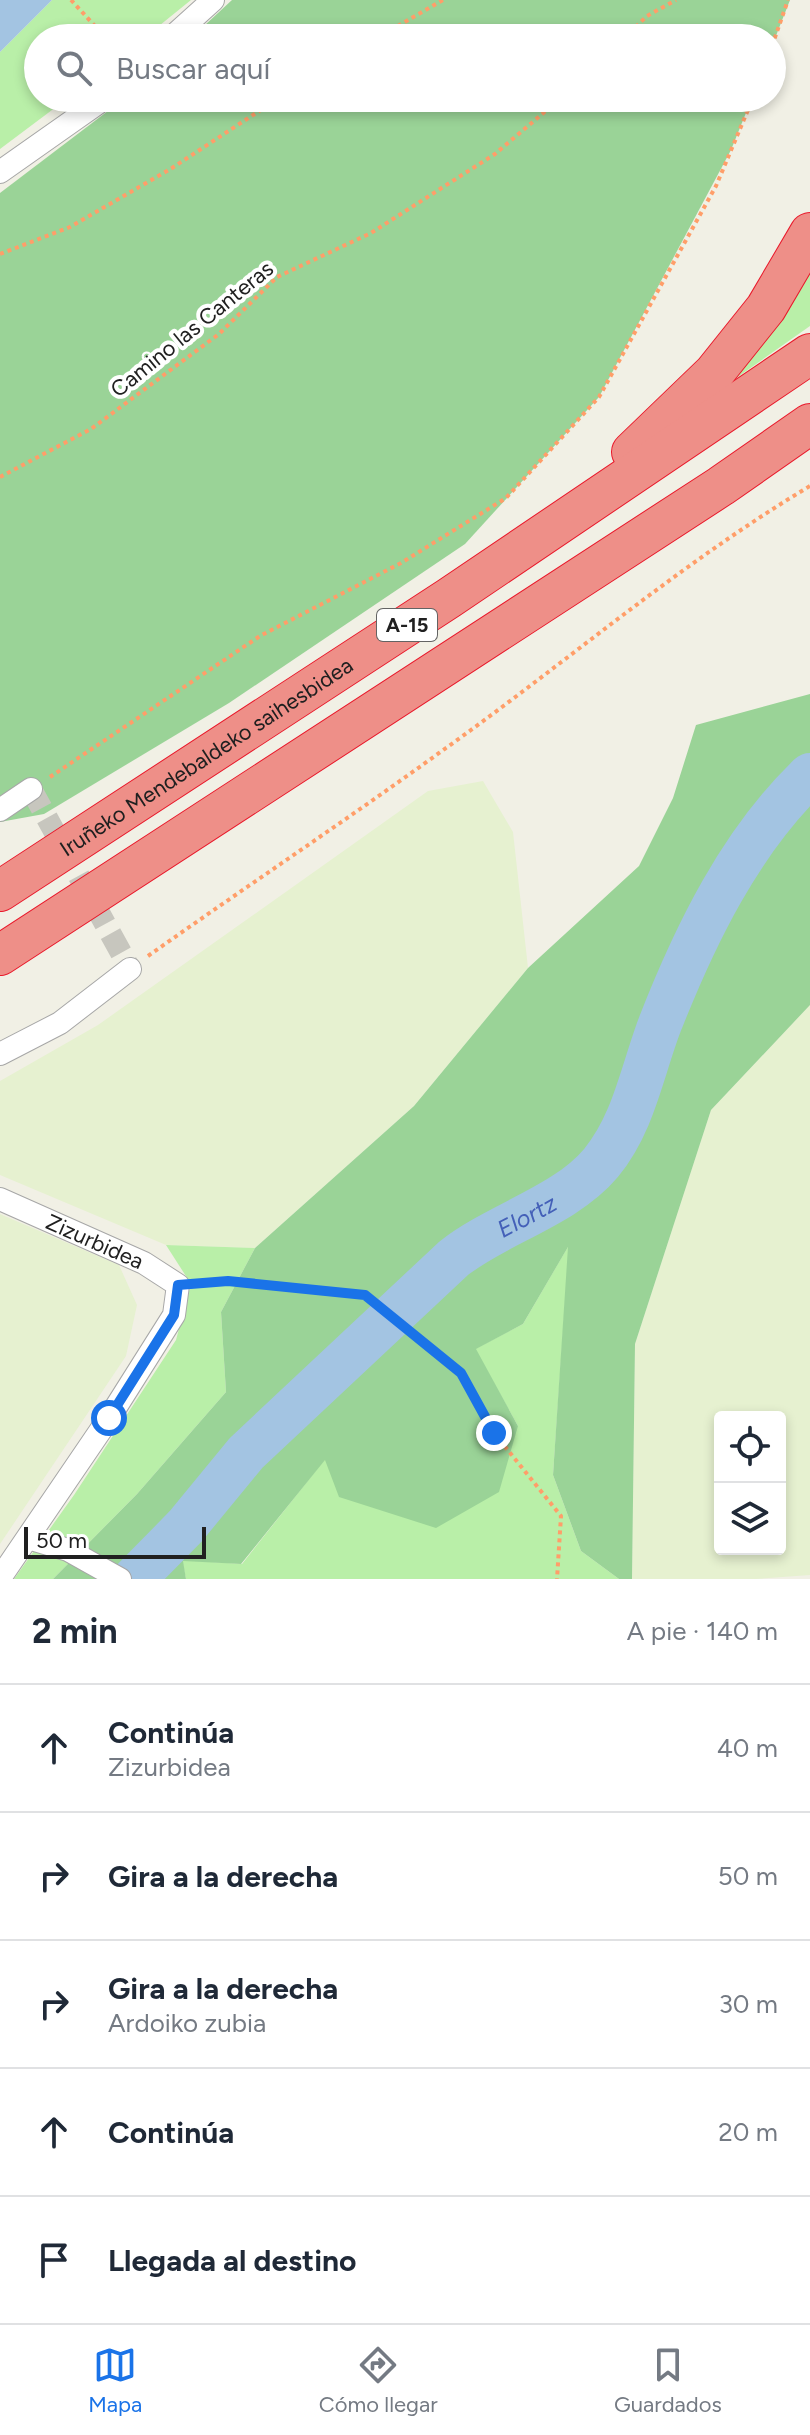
<!DOCTYPE html>
<html lang="es">
<head>
<meta charset="utf-8">
<style>
	body { margin:0; font-family:Figtree,sans-serif; background:#f6f6f7; color:#1f2937 }
	.controls { position:absolute; right:24px; bottom:24px; display:grid; overflow:hidden; border-radius:8px; box-shadow:0 4px 12px #0003 }
	.controls button { width:72px; height:72px; display:grid; place-items:center; padding:0; border:0; border-bottom:2px solid #e0e1e3; background:#fff; color:#1f2937; font:40px sans-serif }
	.scale { position:absolute; left:24px; bottom:20px; width:182px; box-sizing:border-box; padding-left:8px; border:4px solid #202020; border-top:0; font-size:22px; line-height:28px; white-space:nowrap; color:#202020; -webkit-text-stroke:6px #fff; paint-order:stroke }
	.stop { position:absolute; width:24px; height:24px; margin:-18px; border:6px solid #1a73e8; border-radius:50%; background:#fff }
	.stop.end { background:#1a73e8; border-color:#fff; box-shadow:0 2px 8px #0008 }
	.list { margin:0; padding:0; list-style:none }
	h2 { display:flex; justify-content:space-between; align-items:center; height:104px; margin:0; padding:0 32px; font-size:34px }
	h2 small { font-size:26px; font-weight:400; color:#747a83 }
	.list li { display:grid; grid-template-columns:52px 1fr auto; gap:24px; align-items:center; box-sizing:border-box; height:128px; padding:0 32px; border-top:2px solid #e0e1e3 }
	.list b { display:block; font-size:30px; white-space:nowrap }
	.list p { margin:0; font-size:26px; white-space:nowrap; color:#747a83 }
	.list em { font-size:26px; font-style:normal; color:#747a83 }
	.icon { flex:none; width:44px; height:44px; fill:none; stroke:currentColor; stroke-width:2; stroke-linecap:round; stroke-linejoin:round }
	.map { position:relative; flex:none; width:810px; height:1579px; overflow:hidden }
	.search { position:absolute; background:#fff; box-shadow:0 4px 12px #0003; left:24px; right:24px; top:24px; height:88px; display:flex; align-items:center; gap:20px; box-sizing:border-box; padding:0 28px; border-radius:44px; color:#747a83; font-size:30px }
	.sheet { height:744px; background:#fff }
	nav { display:flex; justify-content:space-around; align-items:center; box-sizing:border-box; height:112px; border-top:2px solid #e0e1e3; background:#fff; font-size:22px; color:#747a83 }
	nav a { display:grid; justify-items:center; gap:4px }
	nav .on { color:#1a73e8 }
	.map>svg:first-child { display:block }
</style>
</head>
<body>
<div class="map">
<svg width="810" height="1579" viewBox="0 0 810 1579">
	<rect width="100%" height="100%" fill="#f1f0e5"/>
	<g fill="#e6f1d0" fill-rule="evenodd">
		<path d="M483,781L513,832L528,968L414,1106L255,1248L166,1245L0,1175V1081L98,1025L428,791Z"/>
		<path d="M810,1005V1575L756,1579H632L635,1344L711,1110ZM720,1417H780V1549H720Z"/>
		<path d="M0,1214L119,1265L137,1305L126,1356L0,1544Z"/>
	</g>
	<g fill="#b9efa8">
		<path d="M52,0H191L144,38H38V98H68L0,149V52Z"/>
		<path d="M810,263V326L715,393Z"/>
		<path d="M166,1245L255,1248L221,1312L226,1392L137,1494L53,1579H14L74,1495L176,1340L191,1284Z"/>
		<path d="M569,1245L553,1475L581,1551L619,1579H186L182,1560L242,1564L325,1459L518,1426L475,1349L523,1324Z"/>
	</g>
	<g fill="#9ad397">
		<path d="M232,0H790L772,46V38H191Z"/>
		<path d="M125,98H752L731,150L599,397L465,544L229,703L44,814L0,822V193Z"/>
		<path d="M810,694V1005L711,1110L635,1344L632,1579H619L581,1551L553,1475L568,1247L523,1324L476,1349L518,1426L499,1492L436,1528L339,1497L325,1460L241,1564L183,1561L186,1579H53L137,1494L226,1392L221,1312L255,1248L414,1106L528,968L639,866L673,798L696,725Z"/>
	</g>
	<path fill="#a3c4e2" d="M0,0H52L0,52Z"/>
	<g fill="none" stroke-linecap="round" stroke-linejoin="round">
		<path stroke="#a3c4e2" stroke-width="44" id="s1" d="M134,1579L186,1526L246,1453L454,1258C499,1223 565,1206 601,1163C634,1123 642,1071 660,1024C695,935 740,842 810,775"/>
		<path stroke="#c7c6be" stroke-width="22" stroke-dasharray="22 11" stroke-linecap="butt" d="M31,789L130,969"/>
		<defs>
			<g id="street">
				<path d="M171,38L213,0"/>
				<path d="M0,172L105,98"/>
				<path d="M0,810L31,789"/>
				<path d="M0,1054L60,1023L130,969"/>
				<path id="s2" d="M0,1199L144,1263L178,1285L174,1315L109,1418L0,1578"/>
				<path d="M28,1538L68,1550L120,1579"/>
			</g>
			<g id="highway">
				<path d="M632,452L714,373L766,308L810,233"/>
				<path id="s3" d="M0,891L449,598L810,354"/>
				<path d="M0,955L721,486L810,424"/>
			</g>
		</defs>
		<use href="#street" stroke="#a7a7a7" stroke-width="24"/>
		<use href="#highway" stroke="#e9192b" stroke-width="42"/>
		<g stroke="#ff9e69" stroke-width="4" stroke-dasharray="4 4" stroke-linecap="butt">
			<path d="M71,0L106,38"/>
			<path d="M377,38L443,0"/>
			<path d="M624,38L647,16L676,0"/>
			<path d="M772,46L788,0"/>
			<path d="M0,254L70,227L172,168L279,98"/>
			<path d="M0,477L91,429L219,334L277,277L371,233L495,154L561,98"/>
			<path d="M50,777L260,636L401,563L506,498L599,397L716,186L753,98"/>
			<path d="M148,956C247,886 348,819 446,748C568,661 681,563 810,486"/>
			<path d="M199,1283L228,1281L365,1295L448,1362L461,1373L494,1433L561,1516L557,1579"/>
		</g>
		<use href="#street" stroke="#fff" stroke-width="22"/>
		<use href="#highway" stroke="#ee8f88" stroke-width="40"/>
	</g>
	<g fill="none" stroke-linecap="round" stroke-linejoin="round">
		<path stroke="#1a73e8" stroke-width="10" d="M109,1418L174,1315L178,1285L228,1281L365,1295L461,1373L494,1433"/>
	</g>
	<g text-anchor="middle" dominant-baseline="central" stroke-width="8" stroke-linejoin="round" paint-order="stroke">
		<rect fill="#fff" stroke="#636363" stroke-width="2" x="377" y="609" width="60" height="32" rx="6"/>
		<g font-size="20" font-weight="bold" fill="#202020">
			<text x="407" y="625">A-15</text>
		</g>
		<g font-size="22" fill="#202020" stroke="#fff">
			<text transform="translate(192 329) rotate(-39)">Camino las Canteras</text>
			<text stroke="none"><textPath href="#s3" startOffset="246">Iruñeko Mendebaldeko saihesbidea</textPath></text>
			<text stroke="none"><textPath href="#s2" startOffset="104">Zizurbidea</textPath></text>
		</g>
		<g font-size="24" font-style="italic" fill="#4460b8" stroke="#fff">
			<text stroke="none"><textPath href="#s1" startOffset="538">Elortz</textPath></text>
		</g>
	</g>
</svg>
<div class="controls">
<button><svg class="icon" aria-label="locate" viewBox="0 0 24 24"><circle cx="12" cy="12" r="6"/><path d="M12 2v4M12 18v4M2 12h4M18 12h4"/></svg></button>
<button><svg class="icon" aria-label="layers" viewBox="0 0 24 24"><path d="M12 4l9 5-9 5-9-5zM3 14l9 5 9-5"/></svg></button>
</div>
<div class="scale">50 m</div>
<div class="stop" style="left:109px;top:1418px"></div>
<div class="stop end" style="left:494px;top:1433px"></div>
<div class="search"><svg class="icon" aria-label="search" viewBox="0 0 24 24"><circle cx="10" cy="10" r="6"/><path d="M15 15l6 6"/></svg>Buscar aquí</div>
</div>
<section class="sheet">
<h2>2 min<small>A pie · 140 m</small></h2>
<ul class="list">
<li><svg class="icon" aria-label="ahead" viewBox="0 0 24 24"><path d="M12 20V5M6 11l6-6 6 6"/></svg><div><b>Continúa</b><p>Zizurbidea</p></div><em>40 m</em></li>
<li><svg class="icon" aria-label="right" viewBox="0 0 24 24"><path d="M7 20v-9h11M14 6l5 5-5 5"/></svg><div><b>Gira a la derecha</b></div><em>50 m</em></li>
<li><svg class="icon" aria-label="right" viewBox="0 0 24 24"><path d="M7 20v-9h11M14 6l5 5-5 5"/></svg><div><b>Gira a la derecha</b><p>Ardoiko zubia</p></div><em>30 m</em></li>
<li><svg class="icon" aria-label="ahead" viewBox="0 0 24 24"><path d="M12 20V5M6 11l6-6 6 6"/></svg><div><b>Continúa</b></div><em>20 m</em></li>
<li><svg class="icon" aria-label="arrive" viewBox="0 0 24 24"><path d="M6 21V4h12l-3 4 3 4H6"/></svg><div><b>Llegada al destino</b></div></li>
</ul>
</section>
<nav>
<a class="on"><svg class="icon" aria-label="map" viewBox="0 0 24 24"><path d="M3 6l6-2 6 2 6-2v14l-6 2-6-2-6 2zM9 4v14M15 6v14"/></svg>Mapa</a>
<a><svg class="icon" aria-label="directions" viewBox="0 0 24 24"><path d="M12 3l9 9-9 9-9-9zM9 14v-3h6M13 9l2 2-2 2"/></svg>Cómo llegar</a>
<a><svg class="icon" aria-label="saved" viewBox="0 0 24 24"><path d="M7 4h10v16l-5-4-5 4z"/></svg>Guardados</a>
</nav>
</body>
</html>
